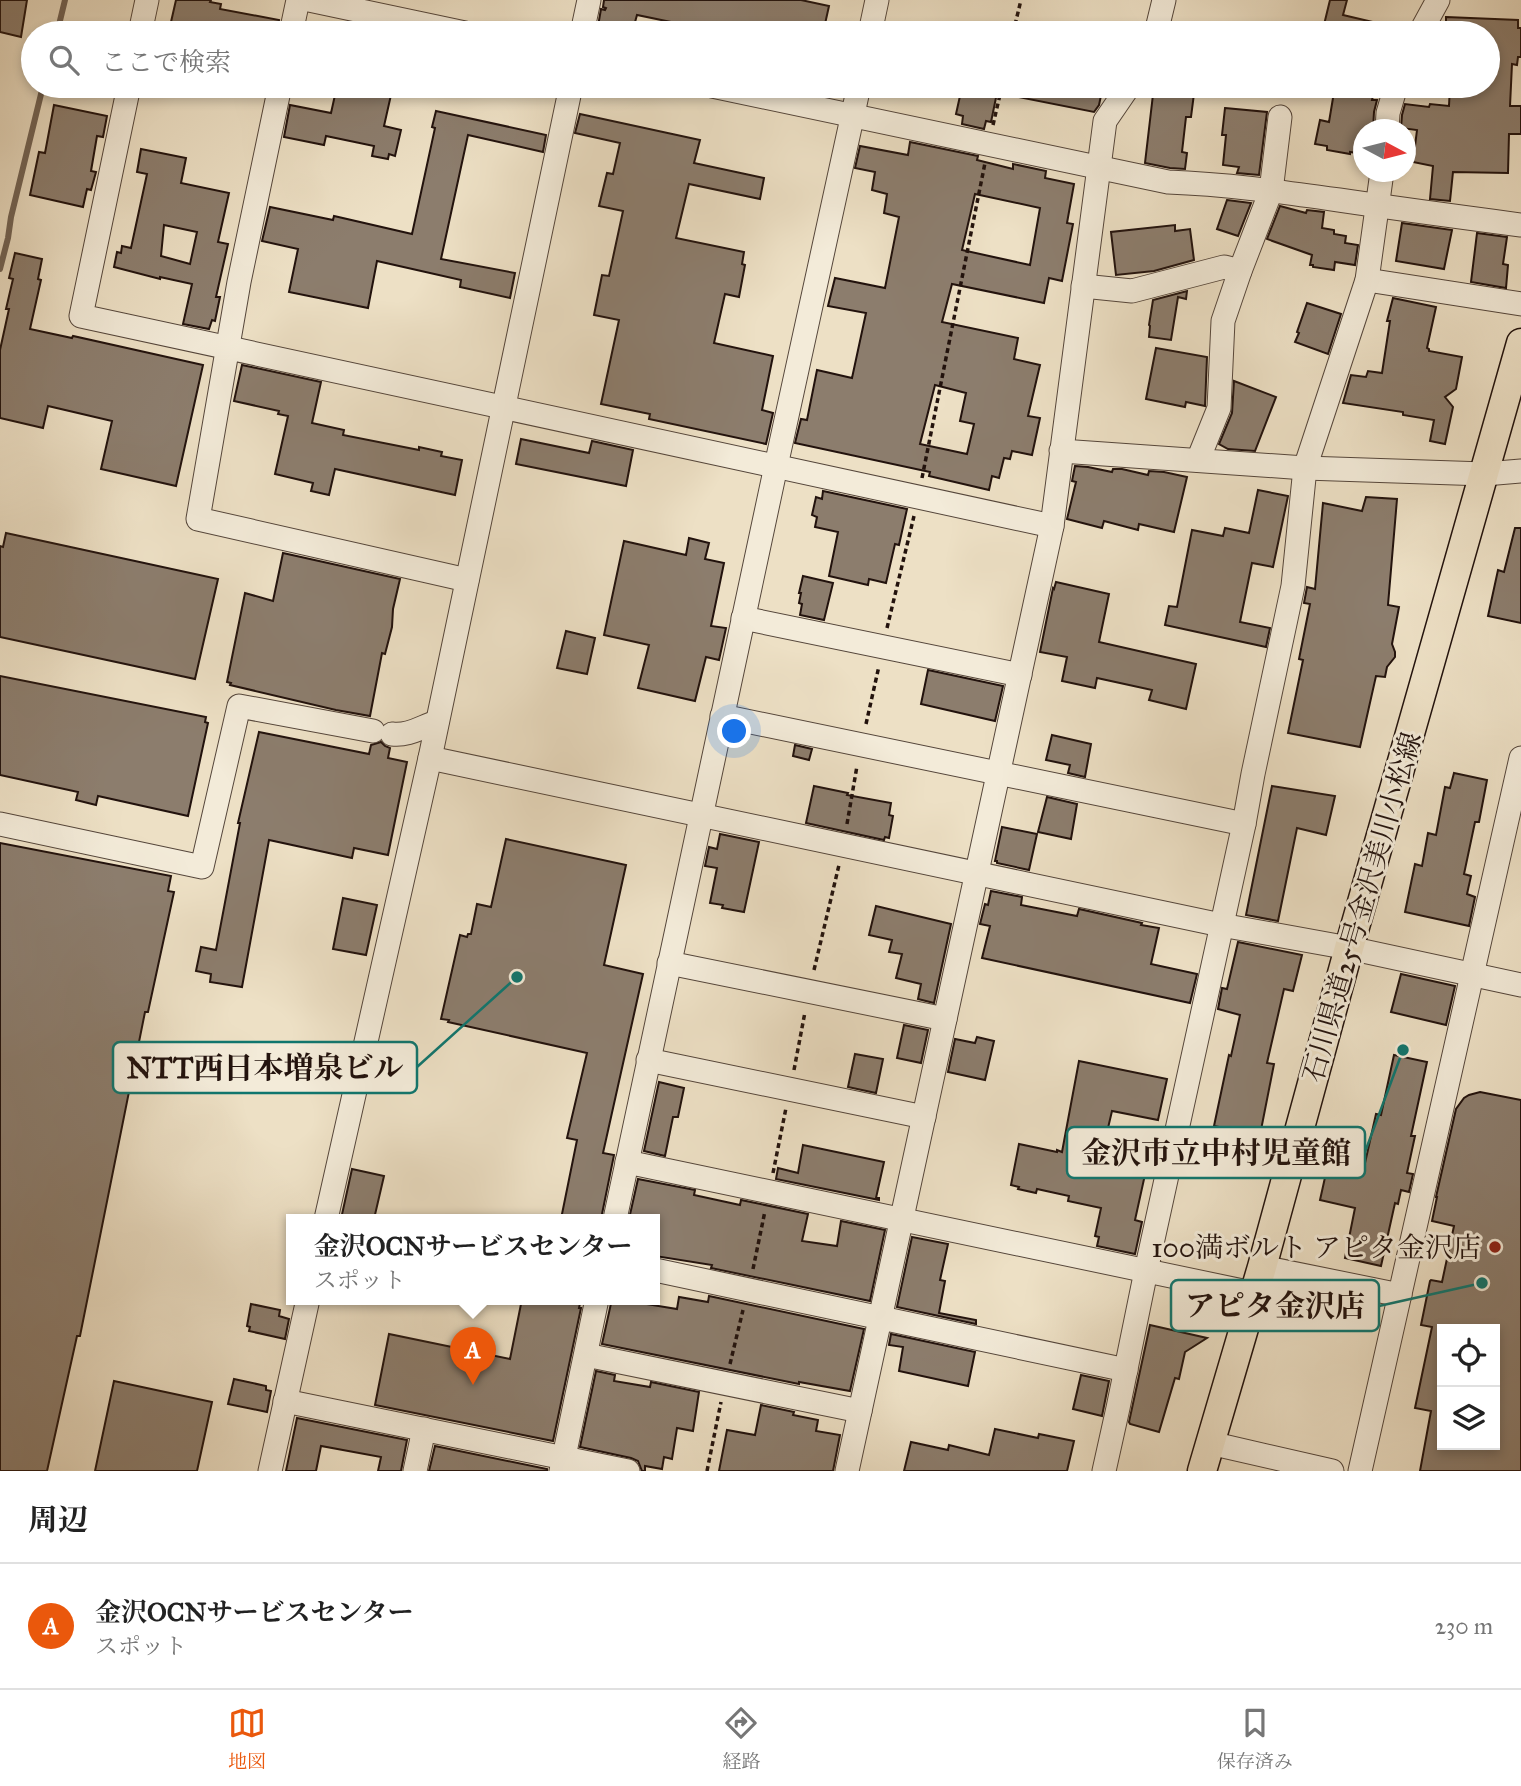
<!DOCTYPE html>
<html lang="ja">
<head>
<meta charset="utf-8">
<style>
	body { margin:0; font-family:"IM FELL Great Primer","Noto Serif JP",serif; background:#f2f2f2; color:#222 }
	.controls { position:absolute; right:21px; bottom:21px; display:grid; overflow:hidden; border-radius:0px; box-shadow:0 4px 10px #0003 }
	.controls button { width:63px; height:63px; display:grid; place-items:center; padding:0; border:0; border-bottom:2px solid #e0e0e0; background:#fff; color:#222; font:35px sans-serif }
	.compass { position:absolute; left:1353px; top:119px; width:63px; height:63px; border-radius:50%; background:#fff; box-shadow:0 4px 10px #0003; rotate:97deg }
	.you { position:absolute; left:735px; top:732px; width:24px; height:24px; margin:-18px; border:5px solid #fff; border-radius:50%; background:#1a73e8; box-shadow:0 0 0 10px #1a73e833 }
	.badge { display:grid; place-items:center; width:46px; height:46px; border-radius:50%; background:#ea580c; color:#fff; font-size:23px; font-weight:700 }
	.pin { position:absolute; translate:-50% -58px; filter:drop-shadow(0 2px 4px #0008) }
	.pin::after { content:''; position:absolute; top:37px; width:24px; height:21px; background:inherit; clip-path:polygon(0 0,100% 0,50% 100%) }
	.popup { position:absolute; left:286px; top:1214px; width:374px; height:91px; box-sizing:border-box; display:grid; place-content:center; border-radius:0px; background:#fff; filter:drop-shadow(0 2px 5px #0005); font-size:23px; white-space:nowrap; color:#767676 }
	.popup b { font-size:26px; color:#222 }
	.popup::after { content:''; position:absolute; left:50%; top:100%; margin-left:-14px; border:14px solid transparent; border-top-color:#fff }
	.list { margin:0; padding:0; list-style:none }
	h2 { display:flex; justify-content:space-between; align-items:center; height:91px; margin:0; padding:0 28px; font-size:30px }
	h2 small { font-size:23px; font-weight:400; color:#767676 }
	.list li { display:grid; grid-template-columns:46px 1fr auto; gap:21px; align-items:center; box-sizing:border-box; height:126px; padding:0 28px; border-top:2px solid #e0e0e0 }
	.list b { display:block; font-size:26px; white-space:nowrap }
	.list p { margin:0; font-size:23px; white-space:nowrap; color:#767676 }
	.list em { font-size:23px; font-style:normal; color:#767676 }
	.icon { flex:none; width:38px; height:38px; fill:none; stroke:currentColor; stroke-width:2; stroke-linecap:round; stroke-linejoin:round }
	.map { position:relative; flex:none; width:1521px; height:1471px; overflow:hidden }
	.search { position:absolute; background:#fff; box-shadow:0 4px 10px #0003; left:21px; right:21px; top:21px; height:77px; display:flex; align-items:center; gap:18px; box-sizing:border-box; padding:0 24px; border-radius:38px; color:#767676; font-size:26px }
	.sheet { height:217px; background:#fff }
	nav { display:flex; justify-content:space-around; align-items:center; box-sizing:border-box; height:98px; border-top:2px solid #e0e0e0; background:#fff; font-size:19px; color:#767676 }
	nav a { display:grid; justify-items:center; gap:4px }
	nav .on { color:#ea580c }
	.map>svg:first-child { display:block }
</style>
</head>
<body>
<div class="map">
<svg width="1521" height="1471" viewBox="0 0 1521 1471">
	<rect width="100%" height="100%" fill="#ede0c5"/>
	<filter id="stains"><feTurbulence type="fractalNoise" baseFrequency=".00286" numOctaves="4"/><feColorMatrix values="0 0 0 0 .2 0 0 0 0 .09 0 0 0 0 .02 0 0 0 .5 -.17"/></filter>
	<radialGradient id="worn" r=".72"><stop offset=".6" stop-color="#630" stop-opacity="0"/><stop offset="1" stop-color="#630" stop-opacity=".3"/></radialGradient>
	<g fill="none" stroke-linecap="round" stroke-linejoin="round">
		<g stroke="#726456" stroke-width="6">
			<path d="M57,33L65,0"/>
			<path d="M0,269L8,238L11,217L43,86"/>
		</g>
	</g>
	<g fill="#8c7d6d" stroke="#22120d" stroke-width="2" fill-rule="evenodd">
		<path d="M0,0H27L21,37L0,32Z"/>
		<path d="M176,0H211L210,2L221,4L220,9L279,20L277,33H224L171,22Z"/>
		<path d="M604,0H801L829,6L823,33H724L637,15L632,33H604L597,32L601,9L605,10L606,8L603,7Z"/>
		<path d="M1330,0H1347L1343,15L1394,27L1393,33H1322Z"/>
		<path d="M1446,17L1518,20V28H1521V57H1518L1517,65L1512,64L1510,106H1521V134H1509L1508,173L1453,172L1450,201L1430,199L1433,166L1413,162L1417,130L1401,128L1402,115L1405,104L1429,107L1430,104L1449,106L1450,86H1488V33H1446Z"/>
		<path d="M337,86H393L384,126L401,130L395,156L389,154L388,159L372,156L374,146L326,136L324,145L284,137L290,105L331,113Z"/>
		<path d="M974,86H1103L1099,105L1094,112L998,93V88L991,122L986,121L984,129L962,124L963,116L956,114L962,87L974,89Z"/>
		<path d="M1154,86H1195L1191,117H1186L1182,152L1187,153L1185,169L1170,168L1145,163Z"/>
		<path d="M1335,86L1374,92L1372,100H1377L1374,112L1373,130H1363V154L1350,152V154L1327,150V146L1315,144L1320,120L1329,122Z"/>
		<path d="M54,105L107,116L103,137L97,136L91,171L96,172L91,190L87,189L83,207L30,195L39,152L45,153Z"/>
		<path d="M1225,108L1267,112L1259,175L1237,173L1239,167L1223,165L1226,135H1222Z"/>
		<path d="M436,111L546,135L543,152L468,135L441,259L515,273L510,298L460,287L461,280L377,261L368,308L289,292L298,249L262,241L270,207L333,220L334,216L412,234L435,128L432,127Z"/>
		<path d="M580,114L700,140L694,163L764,178L760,199L689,184L676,238L744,252L742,264L745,265L739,297L725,294L714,343L773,356L762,410L773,413L766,444L649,419L650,414L601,404L619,320L594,315L602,275L609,276L623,211L599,206L607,173L613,174L620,143L575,133Z"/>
		<path d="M910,142L978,156L977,160L1013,169V164L1046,171L1045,178L1074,184L1067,223L1073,224L1062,281L1049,278L1044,303L952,284L942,322L1018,338L1014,359L1040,365L1028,416L1040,418L1032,455L1012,451L1010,459L1004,458L999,478L992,476L989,490L929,476L930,472L795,443L801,419L807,420L817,370L852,378L866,313L828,306L835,278L885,288L899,217L884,213L887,194L872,190L875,172L855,168L860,146L908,155ZM975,194L1040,208L1030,265L962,250ZM935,385L966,393L960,421L974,424L967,454L920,444Z"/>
		<path d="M141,149L186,158L181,183L229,193L218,242L228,244L216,297H220L215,321L212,320L209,329L183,324L192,284L160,277V279L114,267L117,252L121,253L122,246L131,248L147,174L137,172ZM164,225L197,232L190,264L161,256Z"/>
		<path d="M1227,200L1251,203L1238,236L1217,229Z"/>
		<path d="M1280,206L1306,213L1307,210L1324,212L1322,228L1334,230V234L1346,236L1345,243L1358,245L1355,265L1335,262L1334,270L1313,267V265H1310L1312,255L1267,239Z"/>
		<path d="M1402,223L1452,230L1444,269L1396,261Z"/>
		<path d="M1175,225V231L1190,229L1194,260L1154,271L1116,275L1111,232Z"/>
		<path d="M1477,233L1507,237L1503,264L1508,265L1506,288L1471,282Z"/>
		<path d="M15,253L42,259L38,279L41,280L30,329L72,338L73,336L203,365L176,486L101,469L112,421L48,406L43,428L0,418V350L9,309H6L13,279L9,278Z"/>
		<path d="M1187,291L1186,299L1178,297L1171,340L1149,337L1150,326L1149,325L1153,300Z"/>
		<path d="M1393,298L1436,307L1427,348L1429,349V351L1462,357L1456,389L1445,397L1453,407L1445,444L1430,441L1434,420L1403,415V412L1343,403L1351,375L1366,377L1368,371L1382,373L1390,321H1387Z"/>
		<path d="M1307,303L1341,314L1328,354L1295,342L1299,333L1297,332Z"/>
		<path d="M1156,348L1207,357L1205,406L1186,402L1185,407L1146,399Z"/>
		<path d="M242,365L321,382L312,423L344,430L343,435L419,450V447L442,452L441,456L462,460L455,495L335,469L329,495L311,491L313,483L275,474L288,416L278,414L279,411L234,401Z"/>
		<path d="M1234,381L1276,397L1255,451L1228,449L1219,444L1232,413Z"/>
		<path d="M521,439L589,453L592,441L633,450L626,486L516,464Z"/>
		<path d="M1075,466L1088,467L1112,472L1113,469H1122L1148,475L1149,471L1164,472L1187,477L1174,532L1139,524L1138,530L1104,521L1102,528L1067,519L1076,482L1072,481Z"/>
		<path d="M1258,490L1288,496L1273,567L1252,563L1240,622L1270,628L1266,647L1165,625L1169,606L1177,607L1192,530L1223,536L1225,528L1249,533Z"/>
		<path d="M823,491L907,509L899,545L895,544L886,583L869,579L868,585L829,576L838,532L815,527L817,517L812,515L816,497L822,499Z"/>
		<path d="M1366,497L1397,499L1388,605L1399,607L1392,644L1395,652V657L1387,667L1385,677L1376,676L1360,747L1288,733L1303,660L1299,659L1310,604L1304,603L1307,587L1315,589L1323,503L1362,511Z"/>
		<path d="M1515,528H1521V623L1488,616L1498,570L1504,572Z"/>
		<path d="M6,533L218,579L195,679L0,637V546L3,547Z"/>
		<path d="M689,538L709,543L705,559L724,563L711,626L726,628L719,660L706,657L695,701L638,688L649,645L604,635L624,541L686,555Z"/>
		<path d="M283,553L400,579L393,609L392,627L385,654L382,653L370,716L336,710L230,685L231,683L227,682L245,593L273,601Z"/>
		<path d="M803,576L833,583L824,620L800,615L802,604L799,603L801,593H799Z"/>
		<path d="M1056,582L1109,594L1099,642L1196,664L1186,709L1149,700L1152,690L1097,678L1095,688L1062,681L1067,657L1040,652L1053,588L1054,589Z"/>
		<path d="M566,631L595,638L587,674L557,668Z"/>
		<path d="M928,670L1003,686L995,721L921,704Z"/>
		<path d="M0,676L206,717L205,722L208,723L188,816L98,796L96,805L76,800L78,792L0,775Z"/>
		<path d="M259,732L369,754L371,745L381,742L385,746L390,748L388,758L407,762L388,855L354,848L352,858L269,840L242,987L210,982L211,974L196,971L201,947L216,950L240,823H238Z"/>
		<path d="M1052,735L1091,744L1085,777L1068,773L1070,765L1046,760Z"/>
		<path d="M795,745L812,749L809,760L793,756Z"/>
		<path d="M1454,773L1487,780L1479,822H1475L1464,874L1471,876L1467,894L1475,897L1469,926L1405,912L1415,864L1422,866L1428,833L1436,835L1445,787L1450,788Z"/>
		<path d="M814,786L848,793L847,795L891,803L889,815L893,816L889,838L885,837L884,840L806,823Z"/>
		<path d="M1272,786L1335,796L1326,835L1297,828L1278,921L1246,915Z"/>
		<path d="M1047,797L1077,804L1071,839L1038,832Z"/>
		<path d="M1002,827L1037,834L1029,870L997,863V861H995Z"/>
		<path d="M720,834L759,842L744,912L722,908L723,905L710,903L717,868L705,866L709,847L717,849Z"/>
		<path d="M506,839L626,865L604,965L643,974L603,1153L614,1155L601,1219H561L577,1140L567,1138L587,1053L448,1022L449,1020L441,1019L460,935L467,937L468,934H471L477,904L491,907Z"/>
		<path d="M0,843L171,876L168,891L174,892L148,1012H145L80,1336H77L47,1471H0Z"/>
		<path d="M991,891L1022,897L1021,905L1077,916L1079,909L1142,923L1141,925L1159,928L1151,964L1197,974L1190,1003L982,958L990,926L980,924L985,904L988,905Z"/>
		<path d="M343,898L377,905L366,955L333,949Z"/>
		<path d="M876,906L951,924L934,1003L918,999L921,984L896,978L902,954L889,952L892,940L869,935Z"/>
		<path d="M1238,942L1302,955L1293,991L1284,989L1267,1063L1274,1064L1260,1135L1214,1126L1229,1055L1231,1056L1240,1015L1218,1009L1222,988L1227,989Z"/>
		<path d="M1401,974L1455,986L1446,1025L1391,1012Z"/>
		<path d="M904,1025L928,1030L921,1063L897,1058Z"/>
		<path d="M977,1037L994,1041L985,1080L948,1072L955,1039L975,1043Z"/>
		<path d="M855,1054L883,1059L876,1093L848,1087Z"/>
		<path d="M1394,1055L1427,1062L1411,1136H1415L1407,1173L1413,1174L1409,1192L1401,1190L1398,1204L1395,1203L1381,1266L1345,1258L1355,1208L1320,1200L1330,1155L1365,1163L1376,1114L1381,1115Z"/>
		<path d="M1079,1061L1167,1079L1158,1120L1112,1111L1104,1145L1113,1147L1108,1162L1146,1170L1135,1220L1142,1222L1135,1254L1097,1246L1099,1237L1095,1236L1101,1208L1068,1201L1069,1196L1037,1189L1036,1193L1018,1189L1019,1187L1011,1185L1019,1144L1057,1152V1150L1062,1152Z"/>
		<path d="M659,1082L684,1088L678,1117H673L665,1156L644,1151Z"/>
		<path d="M1480,1092L1521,1100V1471H1420L1431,1411L1415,1408L1432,1327L1421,1325L1430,1281L1431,1280L1442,1282L1454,1226L1432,1221L1437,1197H1436L1456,1109L1464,1098L1469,1095ZM1442,1329H1495V1445H1442Z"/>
		<path d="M803,1145L884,1162L876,1198H879V1200L776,1179L778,1168L798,1173Z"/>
		<path d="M352,1169L384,1176L374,1219H341Z"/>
		<path d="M638,1179L695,1190L694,1195L740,1205L741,1200L808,1214L802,1241L837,1246L841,1221L885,1230L870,1301L711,1268L712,1265L655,1256V1219H629Z"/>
		<path d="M912,1237L948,1244L940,1280L945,1281L939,1313L976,1320V1324L897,1307Z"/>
		<path d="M709,1296L864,1329L850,1391L799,1382V1384L602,1344L612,1299H646V1304L677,1309L679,1297L708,1302Z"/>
		<path d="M522,1299H581L579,1308H581L553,1441L375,1405L389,1334L510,1359Z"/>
		<path d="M251,1304L280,1310L279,1316L289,1319L285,1339L249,1331L250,1327L247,1326Z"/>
		<path d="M1150,1325L1207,1338L1185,1352L1179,1379L1175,1378L1159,1432L1130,1424L1129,1422Z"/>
		<path d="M891,1334L975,1352L968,1386L899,1371L903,1347L889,1345Z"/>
		<path d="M596,1371L615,1375L614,1381L650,1387L651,1382L699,1392L693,1431L677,1428L672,1459L664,1457L662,1469L645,1466V1471H642L638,1461L631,1458L580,1447Z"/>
		<path d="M1081,1375L1109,1381L1102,1416L1073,1409Z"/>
		<path d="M234,1379L266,1386V1390L271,1391L267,1412L228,1404Z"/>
		<path d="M114,1381L212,1402L197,1471H95Z"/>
		<path d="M761,1405L794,1412L793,1415L818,1420L816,1431L840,1435L833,1471H719L727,1430L755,1435Z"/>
		<path d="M297,1418L407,1440L401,1471H378L381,1457L321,1446L316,1471H286Z"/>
		<path d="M995,1429L1038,1438L1039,1434L1074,1441L1067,1471H904L911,1442L948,1450L949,1445L989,1455Z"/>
		<path d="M435,1446L547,1469V1471H429Z"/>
	</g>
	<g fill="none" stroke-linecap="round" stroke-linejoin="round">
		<defs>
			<g id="minor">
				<path d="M309,0L465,33"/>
				<path d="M140,33L147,0"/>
				<path d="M291,33L298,0"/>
				<path d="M582,33L589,0"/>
				<path d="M870,33L877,0"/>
				<path d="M1156,33L1164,0"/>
				<path d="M1420,33L1438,0"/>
				<path d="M129,86L81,316L1052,526"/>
				<path d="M280,86L239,282L198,519L467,580"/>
				<path d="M712,86L1168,182C1225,184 1282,192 1339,200C1400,209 1460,217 1521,225"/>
				<path d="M1387,130L1388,113L1396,86"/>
				<path d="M1367,280L1521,304"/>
				<path d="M1083,286L1132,291L1224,267L1240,271"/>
				<path d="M1061,451L1305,468L1485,474L1521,471"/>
				<path d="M1198,460L1219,408L1223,321L1240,271L1271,191L1280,117"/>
				<path d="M743,618L1020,675"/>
				<path d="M722,716L1244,824"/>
				<path d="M392,734C409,736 421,727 437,722"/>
				<path d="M430,758L1221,925L1349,948L1521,985"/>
				<path d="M0,824L202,867L239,706L373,731"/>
				<path d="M669,963L945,1019"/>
				<path d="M648,1060L924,1117"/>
				<path d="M627,1162L1343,1312"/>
				<path d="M326,1219L430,758L571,86"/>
				<path d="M615,1219L776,466L859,86"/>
				<path d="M1262,1267L1400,1295"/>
				<path d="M655,1270L1126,1370"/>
				<path d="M586,1355L860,1411"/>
				<path d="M285,1401L628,1471"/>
				<path d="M1210,1443L1332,1471"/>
				<path d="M270,1471L308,1299"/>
				<path d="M415,1471L424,1429"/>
				<path d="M561,1471L597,1299"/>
				<path d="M847,1471L1052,526L1105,121L1129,86"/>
				<path d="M1104,1471L1118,1408L1146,1271L1244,824L1253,774L1293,586L1305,468L1367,280L1382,172"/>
				<path d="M1360,1471L1521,758"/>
			</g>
			<path id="major" d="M1202,1471L1262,1267L1349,948L1521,343"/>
		</defs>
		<use href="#minor" stroke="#55463b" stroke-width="25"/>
		<use href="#major" stroke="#22120d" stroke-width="31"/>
		<g stroke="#22120d" stroke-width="3.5" stroke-dasharray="5 3.5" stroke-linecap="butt">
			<path d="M1013,33L1021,0"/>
			<path d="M993,125L1002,86"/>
			<path d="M922,478L985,163"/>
			<path d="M887,628L914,516"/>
			<path d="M866,724L879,666"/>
			<path d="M847,824L857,766"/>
			<path d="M814,970L839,865"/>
			<path d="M794,1070L805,1012"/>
			<path d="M773,1173L786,1108"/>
			<path d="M753,1269L765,1211"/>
			<path d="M730,1364L743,1310"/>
			<path d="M707,1471L721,1402"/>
		</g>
		<use href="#minor" stroke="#f3ebd9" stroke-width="23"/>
		<use href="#major" stroke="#ede0c5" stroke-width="28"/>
	</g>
	<circle fill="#8f2418" stroke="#f3ebd9" stroke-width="2.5" cx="1495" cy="1247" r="7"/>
	<g text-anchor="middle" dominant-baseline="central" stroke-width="6" stroke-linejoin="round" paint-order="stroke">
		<g font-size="28" fill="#22120d" stroke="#f3ebd9">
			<text transform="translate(1362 907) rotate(-74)">石川県道25号金沢美川小松線</text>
		</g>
		<g font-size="28" fill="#22120d" stroke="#f3ebd9" text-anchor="end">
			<text x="1481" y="1247">100満ボルト アピタ金沢店</text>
		</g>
	</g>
	<path fill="none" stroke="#0f766e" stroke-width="2.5" d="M517 977L417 1067M1403 1050L1365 1152M1482 1283L1379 1306"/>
	<g fill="#0f766e" stroke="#f3ebd9" stroke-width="2.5">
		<circle cx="517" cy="977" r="7"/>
		<circle cx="1403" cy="1050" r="7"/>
		<circle cx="1482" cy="1283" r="7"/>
	</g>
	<g fill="#f3ebd9" stroke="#0f766e" stroke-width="2.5">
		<rect x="113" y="1042" width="304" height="51" rx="7"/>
		<rect x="1067" y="1127" width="298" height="51" rx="7"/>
		<rect x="1171" y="1280" width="208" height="51" rx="7"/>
	</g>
	<g font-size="30" text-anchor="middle" font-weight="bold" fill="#22120d">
		<text x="265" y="1078">NTT西日本増泉ビル</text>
		<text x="1216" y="1163">金沢市立中村児童館</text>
		<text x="1275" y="1316">アピタ金沢店</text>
	</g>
	<rect width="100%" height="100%" filter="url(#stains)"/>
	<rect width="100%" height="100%" fill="url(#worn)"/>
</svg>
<div class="controls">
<button><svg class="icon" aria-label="locate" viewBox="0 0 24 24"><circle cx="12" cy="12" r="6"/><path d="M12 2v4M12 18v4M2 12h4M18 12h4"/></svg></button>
<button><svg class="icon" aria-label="layers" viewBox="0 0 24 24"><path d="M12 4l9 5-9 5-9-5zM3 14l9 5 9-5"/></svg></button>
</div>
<svg class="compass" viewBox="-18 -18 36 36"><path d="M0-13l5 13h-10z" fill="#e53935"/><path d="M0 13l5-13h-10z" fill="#767676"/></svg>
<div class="you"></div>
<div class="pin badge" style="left:473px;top:1385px">A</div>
<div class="popup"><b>金沢OCNサービスセンター</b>スポット</div>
<div class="search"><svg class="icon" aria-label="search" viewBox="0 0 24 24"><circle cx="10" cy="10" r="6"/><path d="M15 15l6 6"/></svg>ここで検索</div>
</div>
<section class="sheet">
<h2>周辺<small></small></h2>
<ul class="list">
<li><span class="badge">A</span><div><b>金沢OCNサービスセンター</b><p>スポット</p></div><em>230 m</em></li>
</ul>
</section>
<nav>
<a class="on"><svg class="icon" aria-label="map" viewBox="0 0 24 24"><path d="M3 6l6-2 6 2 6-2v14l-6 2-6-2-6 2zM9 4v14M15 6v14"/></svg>地図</a>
<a><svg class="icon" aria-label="directions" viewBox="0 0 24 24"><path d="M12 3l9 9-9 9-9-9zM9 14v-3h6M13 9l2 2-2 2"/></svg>経路</a>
<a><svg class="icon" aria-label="saved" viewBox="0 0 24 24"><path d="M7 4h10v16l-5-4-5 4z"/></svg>保存済み</a>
</nav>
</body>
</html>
